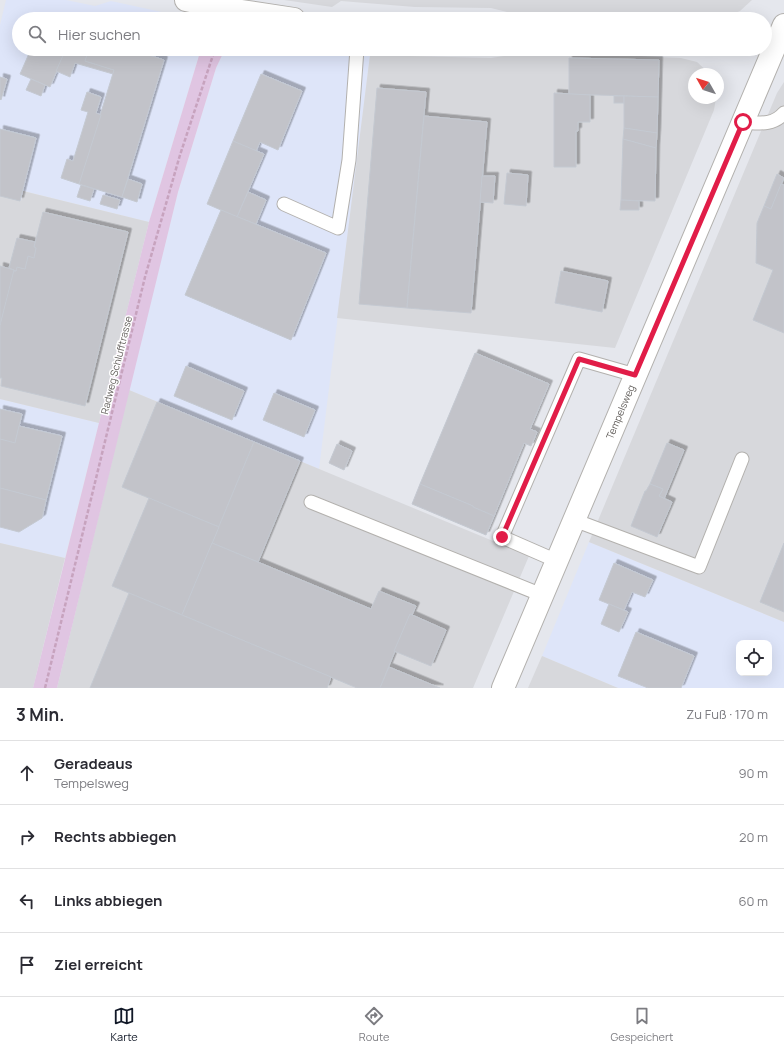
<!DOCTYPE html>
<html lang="de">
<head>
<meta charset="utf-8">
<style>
	body { margin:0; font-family:Manrope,sans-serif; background:#f2f2f3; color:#2b2b33 }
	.controls { position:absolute; right:12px; bottom:12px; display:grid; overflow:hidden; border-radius:8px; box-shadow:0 4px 16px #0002 }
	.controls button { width:36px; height:36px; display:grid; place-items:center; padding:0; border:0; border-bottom:1px solid #e1e1e2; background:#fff; color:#2b2b33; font:20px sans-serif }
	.compass { position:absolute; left:688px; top:68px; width:36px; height:36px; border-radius:50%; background:#fff; box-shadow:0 4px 16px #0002; rotate:309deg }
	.stop { position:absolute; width:12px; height:12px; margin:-9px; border:3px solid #e11d48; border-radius:50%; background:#fff }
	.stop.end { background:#e11d48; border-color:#fff; box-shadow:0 1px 4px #0008 }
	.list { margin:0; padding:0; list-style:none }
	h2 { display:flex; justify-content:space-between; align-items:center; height:52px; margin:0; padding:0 16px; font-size:17px }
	h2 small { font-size:13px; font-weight:400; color:#7c7c81 }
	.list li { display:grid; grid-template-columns:26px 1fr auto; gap:12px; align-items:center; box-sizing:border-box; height:64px; padding:0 16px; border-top:1px solid #e1e1e2 }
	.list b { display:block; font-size:15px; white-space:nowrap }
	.list p { margin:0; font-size:13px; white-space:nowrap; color:#7c7c81 }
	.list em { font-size:13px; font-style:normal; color:#7c7c81 }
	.icon { flex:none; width:22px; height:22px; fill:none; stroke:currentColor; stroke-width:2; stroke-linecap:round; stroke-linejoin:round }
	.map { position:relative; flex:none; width:784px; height:688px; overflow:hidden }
	.search { position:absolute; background:#fff; box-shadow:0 4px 16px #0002; left:12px; right:12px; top:12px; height:44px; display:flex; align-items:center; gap:10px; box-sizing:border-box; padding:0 14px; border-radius:22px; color:#7c7c81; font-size:15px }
	.sheet { height:308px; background:#fff }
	nav { display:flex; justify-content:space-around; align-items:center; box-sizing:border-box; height:56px; border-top:1px solid #e1e1e2; background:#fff; font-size:11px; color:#7c7c81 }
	nav a { display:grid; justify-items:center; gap:2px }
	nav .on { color:#111827 }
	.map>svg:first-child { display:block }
</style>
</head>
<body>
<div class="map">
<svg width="784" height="688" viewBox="0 0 784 688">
	<defs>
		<filter id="shadow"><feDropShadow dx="3.5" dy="-3.5" stdDeviation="0" flood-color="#0004"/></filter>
	</defs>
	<rect width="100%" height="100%" fill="#e5e7ed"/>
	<g fill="#dee5f9" fill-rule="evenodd">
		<path d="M6,0H66L95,6L111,1L194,19H19V49H201L149,222L24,191L21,201L0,196V25Z"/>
		<path d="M225,49H322L370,55L319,469L129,390L178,192L216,68Z"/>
		<path d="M0,399L99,423L65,558L0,543Z"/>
		<path d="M589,542L784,622V688H618L542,656ZM739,643H769V673H739Z"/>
	</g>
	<g fill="#d7d8dc">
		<path d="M284,0H752L740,11L721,19H558L530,18L491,8L415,7L341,1L332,7Z"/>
		<path d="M529,52L681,58L697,62L710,74H694V98H716L714,110L615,348L337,318L370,55L491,58Z"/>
		<path d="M784,82V622L589,542L777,93Z"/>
		<path d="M23,191L149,222L99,423L0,399V196L21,201Z"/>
		<path d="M129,390L529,556L473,688H57Z"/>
		<path d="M0,543L65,558L33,688H0Z"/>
		<path d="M542,656L618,688H528Z"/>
	</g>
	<path fill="#e0c5e2" d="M201,49H225L216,68L178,192L57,688H33L149,222Z"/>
	<g fill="#c2c3c9" stroke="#c4c9d1" filter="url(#shadow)">
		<path d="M31,49H66L50,87L20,74Z"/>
		<path d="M66,49H89L85,61L114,70L113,74L75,63L70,77L56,71Z"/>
		<path d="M89,49H130L164,60L122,197L79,184L114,70L85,61Z"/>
		<path d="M569,58L659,60L658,97L569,94Z"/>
		<path d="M261,74L302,91L278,150L260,142L256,151L233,141Z"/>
		<path d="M0,77L7,79L1,100L0,99Z"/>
		<path d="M31,79L45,85L41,96L26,90Z"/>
		<path d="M377,88L426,92L407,308L359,304Z"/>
		<path d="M87,92L101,97L96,113L101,115L79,184L61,178L67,159L73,161L88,112L81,110Z"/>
		<path d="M554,93L590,95V122H578V131H576V167H554Z"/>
		<rect x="614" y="96" width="10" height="7"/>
		<path d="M624,96L658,97L657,133L624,128Z"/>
		<path d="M424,116L487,122L471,313L407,308Z"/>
		<path d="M624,128L657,133L656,148L623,139Z"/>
		<path d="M0,129L36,138L20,201L0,196Z"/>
		<path d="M623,139L656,148L655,201L621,200Z"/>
		<path d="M233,141L264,154L237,217L207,204Z"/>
		<path d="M507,173L528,175L526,206L504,204Z"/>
		<path d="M777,174L784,178L771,209L764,206Z"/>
		<path d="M482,176H495L493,203L480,202Z"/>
		<path d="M128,179L142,184L137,202L122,197Z"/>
		<path d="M781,184L784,185V333L753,320L773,270L756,263L757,223L764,206L771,209Z"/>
		<path d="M81,185L94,189L90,201L77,197Z"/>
		<path d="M248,192L266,200L256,224L237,217Z"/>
		<path d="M103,195L120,200L117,209L100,204Z"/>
		<path d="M621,200L639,201V210H620Z"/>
		<path d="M221,210L326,253L291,340L185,295Z"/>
		<path d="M43,212L128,232L85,406L1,386L2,378H0V325L13,271H16L17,267L25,269L28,256L34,258L36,248L34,247Z"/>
		<path d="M17,238L35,242L34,247L36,248L34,258L28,256L25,269L17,267L16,271L9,268Z"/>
		<path d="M0,266L14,270L0,325Z"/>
		<path d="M561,271L608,281L602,312L555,303Z"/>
		<path d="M475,353L549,384L530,429L537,432L531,446L524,443L494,516L473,507V506L420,484Z"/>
		<path d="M186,366L244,391L232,420L174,396Z"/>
		<path d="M274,393L315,410L304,437L263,420Z"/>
		<path d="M157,402L254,442L219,527L122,487Z"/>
		<path d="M0,409L22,414L15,443L0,439Z"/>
		<path d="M19,426L62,436L46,500L0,488V439L15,443Z"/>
		<path d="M254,442L300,461L258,562L212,543Z"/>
		<path d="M667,443L684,450L664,499L659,496L663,489L650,484Z"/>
		<path d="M337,444L352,451L344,470L329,463Z"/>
		<path d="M420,484L473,506V507L494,516L486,535L412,504Z"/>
		<path d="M650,484L663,489L659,496L672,502L657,537L631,526L645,491H646Z"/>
		<path d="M0,488L46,500L42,518L19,532L0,527Z"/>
		<path d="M149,498L219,527L182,615L112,586Z"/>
		<path d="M212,543L371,609L379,591L416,606L412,615L410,614L380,688H357L182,615Z"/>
		<path d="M784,543V612L760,602Z"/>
		<path d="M614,563L653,580L645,597L632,592L624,610L599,600Z"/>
		<path d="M129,593L331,677L327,688H90Z"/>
		<path d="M609,604L628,612L619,632L601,624Z"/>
		<path d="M410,614L446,630L431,666L394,651Z"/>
		<path d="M636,632L694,656L681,688H648L618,676Z"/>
		<path d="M389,667L440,688H380Z"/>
	</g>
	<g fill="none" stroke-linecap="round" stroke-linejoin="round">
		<defs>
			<g id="lane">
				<path d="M743,122C759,123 773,126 784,113"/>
				<path d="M284,204L338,228L349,160L357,49"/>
				<path d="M311,502L542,595"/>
				<path d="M574,520L699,567L742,459"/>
				<path d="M557,561L502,537L579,359L635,375"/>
			</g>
			<g id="street">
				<path d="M186,0L228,9L294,19"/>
				<path id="s1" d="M503,688L784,25"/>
			</g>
		</defs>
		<use href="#lane" stroke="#b3b1ae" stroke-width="15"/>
		<use href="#street" stroke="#b3b1ae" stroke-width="24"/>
		<path stroke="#c7a3be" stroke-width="2.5" stroke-dasharray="4 2" stroke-linecap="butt" d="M45,688L145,277L180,155L215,49"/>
		<use href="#lane" stroke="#fff" stroke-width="13"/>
		<use href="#street" stroke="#fff" stroke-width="22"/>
	</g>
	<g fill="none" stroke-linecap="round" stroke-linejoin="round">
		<path stroke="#e11d48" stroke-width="5" d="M502,537L579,359L635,375L743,122"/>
	</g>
	<g text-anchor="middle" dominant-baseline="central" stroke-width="3" stroke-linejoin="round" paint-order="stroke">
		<g font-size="10" fill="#64605d" stroke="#fff">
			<text transform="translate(116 365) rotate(-76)">Radweg Schlufftrasse</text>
			<text stroke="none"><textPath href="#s1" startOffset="300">Tempelsweg</textPath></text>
		</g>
	</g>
</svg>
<div class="controls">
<button><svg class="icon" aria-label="locate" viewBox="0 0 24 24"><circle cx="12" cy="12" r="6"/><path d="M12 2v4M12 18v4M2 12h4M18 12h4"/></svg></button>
</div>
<svg class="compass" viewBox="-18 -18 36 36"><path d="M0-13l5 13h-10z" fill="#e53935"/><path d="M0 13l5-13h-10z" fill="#7c7c81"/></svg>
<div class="stop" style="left:743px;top:122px"></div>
<div class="stop end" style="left:502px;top:537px"></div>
<div class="search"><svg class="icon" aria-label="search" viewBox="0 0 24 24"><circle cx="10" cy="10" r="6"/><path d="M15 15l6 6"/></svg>Hier suchen</div>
</div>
<section class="sheet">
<h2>3 Min.<small>Zu Fuß · 170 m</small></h2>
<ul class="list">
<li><svg class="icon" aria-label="ahead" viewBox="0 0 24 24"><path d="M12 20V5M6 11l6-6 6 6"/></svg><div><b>Geradeaus</b><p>Tempelsweg</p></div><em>90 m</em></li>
<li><svg class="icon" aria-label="right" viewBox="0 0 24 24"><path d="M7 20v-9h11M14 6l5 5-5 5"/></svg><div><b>Rechts abbiegen</b></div><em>20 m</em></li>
<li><svg class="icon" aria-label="left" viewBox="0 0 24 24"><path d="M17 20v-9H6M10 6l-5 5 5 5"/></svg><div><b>Links abbiegen</b></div><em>60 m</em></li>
<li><svg class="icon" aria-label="arrive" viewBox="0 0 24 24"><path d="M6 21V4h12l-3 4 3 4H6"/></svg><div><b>Ziel erreicht</b></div></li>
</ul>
</section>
<nav>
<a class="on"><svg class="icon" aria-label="map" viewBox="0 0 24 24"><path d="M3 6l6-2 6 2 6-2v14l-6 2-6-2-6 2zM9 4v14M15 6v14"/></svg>Karte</a>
<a><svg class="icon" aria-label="directions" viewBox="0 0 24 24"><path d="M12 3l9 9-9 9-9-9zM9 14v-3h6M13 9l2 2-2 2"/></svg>Route</a>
<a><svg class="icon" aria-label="saved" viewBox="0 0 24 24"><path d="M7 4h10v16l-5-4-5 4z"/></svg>Gespeichert</a>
</nav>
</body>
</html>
